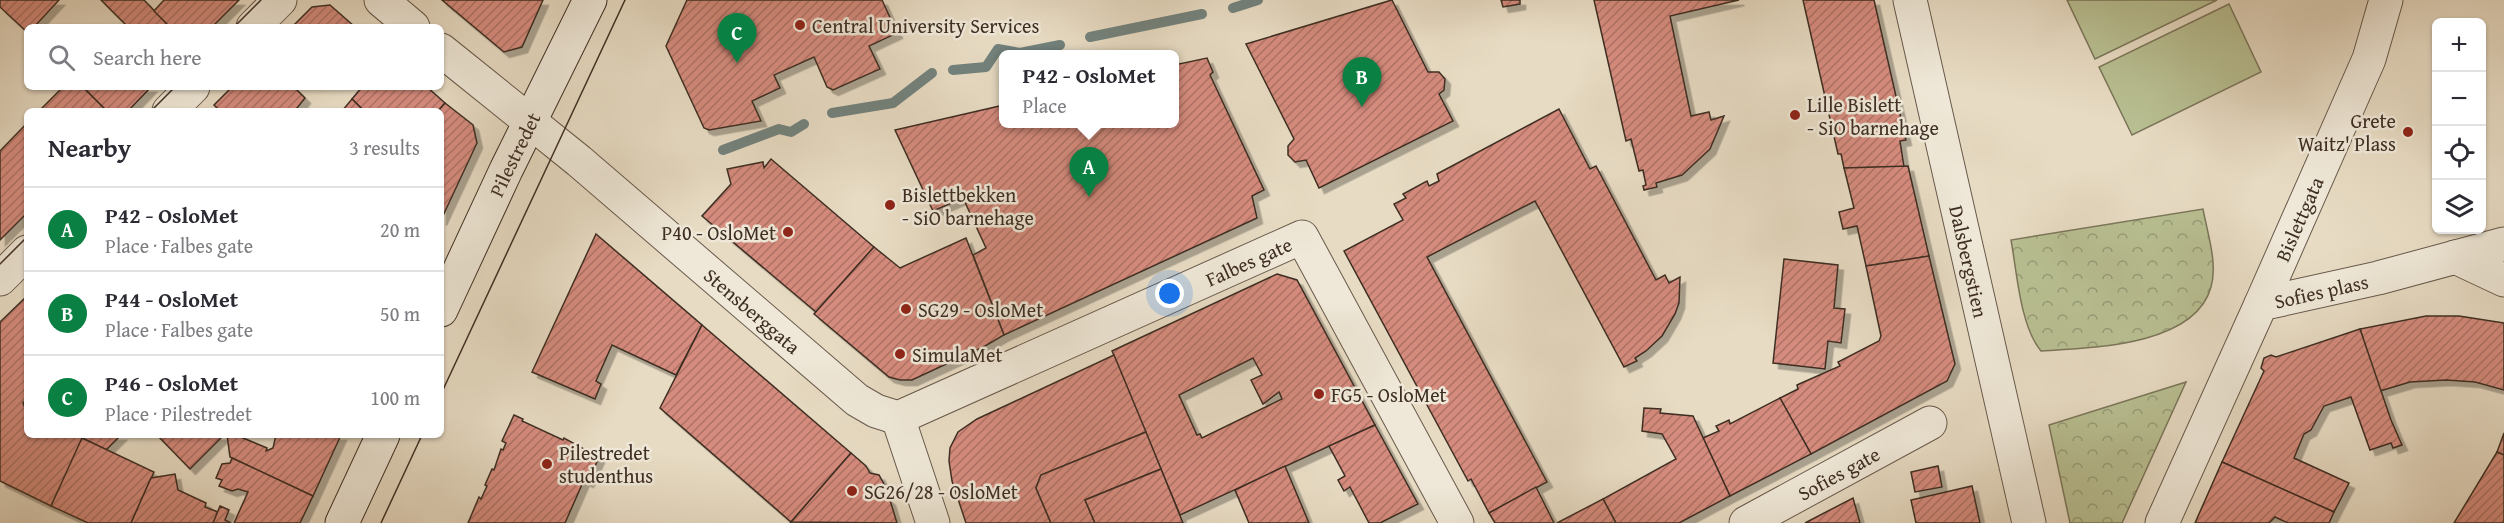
<!DOCTYPE html>
<html lang="en">
<head>
<meta charset="utf-8">
<style>
	body { margin:0; font-family:"Gentium Book Plus",serif; background:#f7f7f7; color:#2b2b33 }
	.controls { position:absolute; right:18px; top:18px; display:grid; overflow:hidden; border-radius:9px; box-shadow:0 2px 4px #0004 }
	.controls button { width:54px; height:54px; display:grid; place-items:center; padding:0; border:0; border-bottom:2px solid #e1e1e2; background:#fff; color:#2b2b33; font:30px sans-serif }
	.you { position:absolute; left:1170px; top:294px; width:21px; height:21px; margin:-15px; border:4px solid #fff; border-radius:50%; background:#1a73e8; box-shadow:0 0 0 9px #1a73e833 }
	.badge { display:grid; place-items:center; width:39px; height:39px; border-radius:50%; background:#0b8043; color:#fff; font-size:20px; font-weight:700 }
	.pin { position:absolute; translate:-50% -50px; filter:drop-shadow(0 2px 3px #0008) }
	.pin::after { content:''; position:absolute; top:32px; width:21px; height:18px; background:inherit; clip-path:polygon(0 0,100% 0,50% 100%) }
	.popup { position:absolute; left:999px; top:50px; width:180px; height:78px; box-sizing:border-box; display:grid; place-content:center; border-radius:9px; background:#fff; filter:drop-shadow(0 2px 4px #0005); font-size:20px; white-space:nowrap; color:#7c7c81 }
	.popup b { font-size:22px; color:#2b2b33 }
	.popup::after { content:''; position:absolute; left:50%; top:100%; margin-left:-12px; border:12px solid transparent; border-top-color:#fff }
	.list { margin:0; padding:0; list-style:none }
	h2 { display:flex; justify-content:space-between; align-items:center; height:78px; margin:0; padding:0 24px; font-size:26px }
	h2 small { font-size:20px; font-weight:400; color:#7c7c81 }
	.list li { display:grid; grid-template-columns:39px 1fr auto; gap:18px; align-items:center; box-sizing:border-box; height:84px; padding:0 24px; border-top:2px solid #e1e1e2 }
	.list b { display:block; font-size:22px; white-space:nowrap }
	.list p { margin:0; font-size:20px; white-space:nowrap; color:#7c7c81 }
	.list em { font-size:20px; font-style:normal; color:#7c7c81 }
	.icon { flex:none; width:33px; height:33px; fill:none; stroke:currentColor; stroke-width:2; stroke-linecap:round; stroke-linejoin:round }
	.map { position:relative; flex:none; width:2504px; height:523px; overflow:hidden }
	.search { position:absolute; background:#fff; box-shadow:0 2px 4px #0004; left:24px; top:24px; width:420px; height:66px; display:flex; align-items:center; gap:15px; box-sizing:border-box; padding:0 21px; border-radius:9px; color:#7c7c81; font-size:22px }
	.panel { position:absolute; background:#fff; box-shadow:0 2px 4px #0004; left:24px; top:108px; width:420px; height:330px; border-radius:9px }
	.map>svg:first-child { display:block }
</style>
</head>
<body>
<div class="map">
<svg width="2504" height="523" viewBox="0 0 2504 523">
	<defs>
		<pattern id="forest-crowns" width="20" height="18" patternUnits="userSpaceOnUse" patternTransform="scale(1.5)"><rect width="20" height="18" fill="#b8bf92"/><path d="M2 6a3 3 0 1 1 6 0M12 15a3 3 0 1 1 6 0" fill="none" stroke="#979c77"/></pattern>
		<pattern id="building-hatch" width="6" height="6" patternUnits="userSpaceOnUse" patternTransform="scale(1.5)"><rect width="6" height="6" fill="#d58b7d"/><path d="M-1 1l2-2M0 6l6-6M5 7l2-2" fill="none" stroke="#ae7266"/></pattern>
		<filter id="shadow"><feDropShadow dx="5.5" dy="5.5" stdDeviation="0" flood-color="#0004"/></filter>
	</defs>
	<rect width="100%" height="100%" fill="#e7dbc3"/>
	<filter id="stains"><feTurbulence type="fractalNoise" baseFrequency=".00333" numOctaves="4"/><feColorMatrix values="0 0 0 0 .2 0 0 0 0 .09 0 0 0 0 .02 0 0 0 .5 -.17"/></filter>
	<radialGradient id="worn" r=".72"><stop offset=".6" stop-color="#630" stop-opacity="0"/><stop offset="1" stop-color="#630" stop-opacity=".3"/></radialGradient>
	<g fill="url(#forest-crowns)" stroke="#7b765a" stroke-width="1.5">
		<path d="M2203,209C2207,232 2218,263 2211,287C2195,346 2091,348 2041,351C2020,326 2017,272 2011,240Z"/>
		<path d="M2186,382L2122,523H2070L2049,425Z"/>
	</g>
	<g fill="#b8bf92" stroke="#7b765a" stroke-width="1.5">
		<path d="M2067,0H2217L2095,59Z"/>
		<path d="M2229,4L2261,72L2132,135L2099,67Z"/>
	</g>
	<g fill="none" stroke-linecap="round" stroke-linejoin="round">
		<g stroke="#73827d" stroke-width="10">
			<path d="M1233,8L1258,0"/>
			<path d="M1090,37L1202,14"/>
			<path d="M953,70L986,67L998,49L1020,53L1060,45"/>
			<path d="M832,113L893,103L932,73"/>
			<path d="M723,150L779,129L791,132L804,124"/>
		</g>
	</g>
	<g fill="url(#building-hatch)" stroke="#3e2e23" stroke-width="1.5" fill-rule="evenodd" filter="url(#shadow)">
		<path d="M0,0H59L34,27H27V32L0,7Z"/>
		<path d="M101,0H144L170,27H122L125,24Z"/>
		<path d="M164,0H239L212,27H170L154,11Z"/>
		<path d="M442,0H543L522,47L504,52Z"/>
		<path d="M687,0H882L897,33L869,46L880,69L833,90L827,87L814,57L774,75L780,88L752,101L761,121L709,130L704,128L666,46Z"/>
		<path d="M1392,0L1428,72H1439L1445,79L1444,90L1439,94L1453,121L1319,188L1306,160L1295,162L1288,155V146L1294,139L1246,44Z"/>
		<path d="M1501,0H1520V4L1503,7Z"/>
		<path d="M1594,0H1739L1670,16L1691,116L1709,112L1711,120L1724,116L1710,149L1682,175L1656,183L1657,187L1644,190L1643,186L1646,185L1643,170L1639,171L1631,139L1626,141Z"/>
		<path d="M1803,0H1874L1906,140L1900,141L1904,167L1844,168L1841,154H1838Z"/>
		<path d="M330,5L355,27H292L312,7Z"/>
		<path d="M1207,58L1213,72L1210,75L1264,190L1252,196L1257,218L1004,335L973,255L986,248L963,198L933,211L895,130L1004,105V124H1174V65Z"/>
		<path d="M63,87H83L107,111H39Z"/>
		<path d="M83,87H151L128,111H107Z"/>
		<path d="M232,87H294L305,98L297,108V111H220L214,105Z"/>
		<path d="M362,87H427L445,103L438,111H364L352,99Z"/>
		<path d="M352,99L364,111H342Z"/>
		<path d="M445,103L473,125L477,143L441,220V111H438Z"/>
		<path d="M1559,109L1590,169L1596,166L1656,280L1665,275L1669,283L1680,277L1679,303L1675,314L1662,336L1646,351L1635,358L1637,361L1624,367L1535,201L1427,257L1547,482L1489,513L1471,479L1468,481L1344,251L1403,220L1394,204L1406,198L1403,194L1427,181L1429,186L1439,181L1437,174Z"/>
		<path d="M27,123V213L0,240V151Z"/>
		<path d="M771,159L874,247L816,312L702,216L731,184L727,169L763,162L764,168Z"/>
		<path d="M1908,166L1929,256L1866,266L1857,226L1843,229L1839,212L1854,208L1844,168Z"/>
		<path d="M596,234L702,325L676,375L612,345L596,381L601,384L595,399L532,372Z"/>
		<path d="M966,238L1004,335L985,346L912,380H900L889,377L814,314L874,247L900,268Z"/>
		<path d="M1929,256L1955,364L1947,381L1811,454L1780,398L1798,389L1797,385L1840,366L1838,362L1879,341L1881,336L1866,266Z"/>
		<path d="M1784,259L1838,265L1834,308L1845,309L1841,343L1828,341L1825,369L1773,363Z"/>
		<path d="M1277,274L1297,280L1375,425L1180,515L1112,351ZM1253,358L1262,375L1251,380L1263,404L1279,392L1282,399L1202,438L1200,434L1197,435L1179,395Z"/>
		<path d="M27,296V399L23,403L27,413V435H85L51,506L0,481V322Z"/>
		<path d="M2426,316H2459L2504,323V390L2475,382L2446,380L2410,382L2380,391L2360,329Z"/>
		<path d="M702,325L851,453L791,522L660,408Z"/>
		<path d="M2360,329L2391,420L2402,445L2393,448L2391,443L2370,450L2351,397L2324,406L2311,430L2304,434L2294,458L2349,483L2334,512L2222,462L2264,371L2261,368L2264,358L2271,355L2276,357Z"/>
		<path d="M1114,355L1146,432L1041,475L1036,488L1051,523H966L952,481L949,461L950,448L958,432L977,419Z"/>
		<path d="M1780,398L1811,454L1730,496L1703,438L1719,431L1716,426L1729,420L1730,424Z"/>
		<path d="M1644,408L1661,409L1660,413L1693,416L1730,496L1679,523H1616L1603,499L1676,459L1662,434L1642,431Z"/>
		<path d="M514,415L523,419L522,421L563,440L564,438L591,453L592,451L600,455L588,482L584,480L565,523H468L479,497L481,499L487,486L485,485L492,469L494,470L501,449L503,450L506,443L502,441Z"/>
		<path d="M1375,425L1418,504L1380,523H1369L1350,487L1344,491L1338,480L1345,476L1329,446Z"/>
		<path d="M1146,432L1161,469L1085,500L1095,523H1051L1036,488L1041,475Z"/>
		<path d="M2504,433V455L2497,452Z"/>
		<path d="M85,435H121L106,450L82,438Z"/>
		<path d="M157,435H223V436L190,469Z"/>
		<path d="M227,435H236L267,448L266,451L273,448L276,435H341L313,496L230,457Z"/>
		<path d="M82,438L154,472L131,523H88L51,506Z"/>
		<path d="M2497,452L2504,455V523H2454Z"/>
		<path d="M851,453L866,466L870,473L879,475L885,486L884,495L890,500L897,523L791,522Z"/>
		<path d="M232,458L313,496L300,523H234L248,492L238,489L232,491L219,486L222,480L216,478L222,464L230,463Z"/>
		<path d="M2222,462L2334,512L2329,523H2288L2275,517L2269,523H2195Z"/>
		<path d="M1285,466L1309,523H1249L1235,490Z"/>
		<path d="M1938,466L1942,487L1915,492L1911,472Z"/>
		<path d="M1161,469L1183,523H1095L1085,500Z"/>
		<path d="M175,474L178,490L206,503L205,507L218,512L213,523H131L151,478Z"/>
		<path d="M1972,486L1980,523H1916L1911,500Z"/>
		<path d="M1536,487L1554,523H1495L1489,513Z"/>
		<path d="M1853,498L1860,523H1805Z"/>
		<path d="M1603,499L1616,523H1557Z"/>
		<path d="M220,506L229,510L225,520L231,523H213Z"/>
	</g>
	<g fill="none" stroke-linecap="round" stroke-linejoin="round">
		<defs>
			<g id="minor">
				<path d="M381,0L413,27"/>
				<path d="M253,27L280,0"/>
				<path id="s1" d="M441,50L579,161L857,400L876,411L898,418"/>
				<path d="M169,111L193,87"/>
				<path d="M2455,257L2504,280"/>
				<path d="M0,279L27,252"/>
				<path id="s2" d="M2261,304L2369,59L2386,0"/>
				<path id="s3" d="M898,418L1302,237L1457,523"/>
				<path d="M898,418L933,523"/>
				<path id="s4" d="M1746,523L1930,423"/>
			</g>
			<g id="tertiary">
				<path id="s5" d="M1910,0L2029,523"/>
				<path id="s6" d="M2162,523L2261,304L2378,278L2504,244"/>
			</g>
			<g id="secondary">
				<path id="s7" d="M441,310L506,170L590,0"/>
				<path d="M342,523L383,435"/>
			</g>
		</defs>
		<use href="#minor" stroke="#68594b" stroke-width="35"/>
		<use href="#tertiary" stroke="#68594b" stroke-width="35"/>
		<use href="#secondary" stroke="#3e2e23" stroke-width="35"/>
		<use href="#minor" stroke="#efe8d8" stroke-width="33"/>
		<use href="#tertiary" stroke="#efe8d8" stroke-width="33"/>
		<use href="#secondary" stroke="#efe8d8" stroke-width="33"/>
		<g stroke="#3e2e23" stroke-width="1.5">
			<path d="M234,27L261,0"/>
			<path d="M151,111L175,87"/>
			<path d="M0,264L27,237"/>
			<path d="M441,394L625,0"/>
			<path d="M381,523L422,435"/>
		</g>
	</g>
	<g fill="#8f2418" stroke="#efe8d8" stroke-width="2">
		<circle cx="800" cy="25" r="6"/>
		<circle cx="1795" cy="115" r="6"/>
		<circle cx="2408" cy="132" r="6"/>
		<circle cx="890" cy="205" r="6"/>
		<circle cx="788" cy="232" r="6"/>
		<circle cx="906" cy="309" r="6"/>
		<circle cx="900" cy="354" r="6"/>
		<circle cx="1319" cy="394" r="6"/>
		<circle cx="547" cy="464" r="6"/>
		<circle cx="852" cy="491" r="6"/>
	</g>
	<g text-anchor="middle" dominant-baseline="central" stroke-width="5" stroke-linejoin="round" paint-order="stroke">
		<g font-size="20" fill="#3e2e23" stroke="#efe8d8" text-anchor="start">
			<text x="812" y="25">Central University Services</text>
			<text x="1807" y="104">Lille Bislett<tspan x="1807" dy="23">- SiO barnehage</tspan></text>
			<text x="2396" y="120" text-anchor="end">Grete<tspan x="2396" dy="23">Waitz' Plass</tspan></text>
			<text x="902" y="194">Bislettbekken<tspan x="902" dy="23">- SiO barnehage</tspan></text>
			<text x="776" y="232" text-anchor="end">P40 - OsloMet</text>
			<text x="918" y="309">SG29 - OsloMet</text>
			<text x="912" y="354">SimulaMet</text>
			<text x="1331" y="394">FG5 - OsloMet</text>
			<text x="559" y="452">Pilestredet<tspan x="559" dy="23">studenthus</tspan></text>
			<text x="864" y="491">SG26/28 - OsloMet</text>
		</g>
		<g font-size="20" fill="#3e2e23" stroke="#efe8d8">
			<text stroke="none"><textPath href="#s7" startOffset="172">Pilestredet</textPath></text>
			<text stroke="none"><textPath href="#s2" startOffset="93">Bislettgata</textPath></text>
			<text stroke="none"><textPath href="#s3" startOffset="384">Falbes gate</textPath></text>
			<text stroke="none"><textPath href="#s5" startOffset="268">Dalsbergstien</textPath></text>
			<text stroke="none"><textPath href="#s6" startOffset="302">Sofies plass</textPath></text>
			<text stroke="none"><textPath href="#s1" startOffset="406">Stensberggata</textPath></text>
			<text stroke="none"><textPath href="#s4" startOffset="105">Sofies gate</textPath></text>
		</g>
	</g>
	<rect width="100%" height="100%" filter="url(#stains)"/>
	<rect width="100%" height="100%" fill="url(#worn)"/>
</svg>
<div class="controls">
<button>+</button>
<button>−</button>
<button><svg class="icon" aria-label="locate" viewBox="0 0 24 24"><circle cx="12" cy="12" r="6"/><path d="M12 2v4M12 18v4M2 12h4M18 12h4"/></svg></button>
<button><svg class="icon" aria-label="layers" viewBox="0 0 24 24"><path d="M12 4l9 5-9 5-9-5zM3 14l9 5 9-5"/></svg></button>
</div>
<div class="you"></div>
<div class="pin badge" style="left:1089px;top:197px">A</div>
<div class="popup"><b>P42 - OsloMet</b>Place</div>
<div class="pin badge" style="left:1362px;top:107px">B</div>
<div class="pin badge" style="left:737px;top:63px">C</div>
<div class="search"><svg class="icon" aria-label="search" viewBox="0 0 24 24"><circle cx="10" cy="10" r="6"/><path d="M15 15l6 6"/></svg>Search here</div>
<section class="panel">
<h2>Nearby<small>3 results</small></h2>
<ul class="list">
<li><span class="badge">A</span><div><b>P42 - OsloMet</b><p>Place · Falbes gate</p></div><em>20 m</em></li>
<li><span class="badge">B</span><div><b>P44 - OsloMet</b><p>Place · Falbes gate</p></div><em>50 m</em></li>
<li><span class="badge">C</span><div><b>P46 - OsloMet</b><p>Place · Pilestredet</p></div><em>100 m</em></li>
</ul>
</section>
</div>
</body>
</html>
